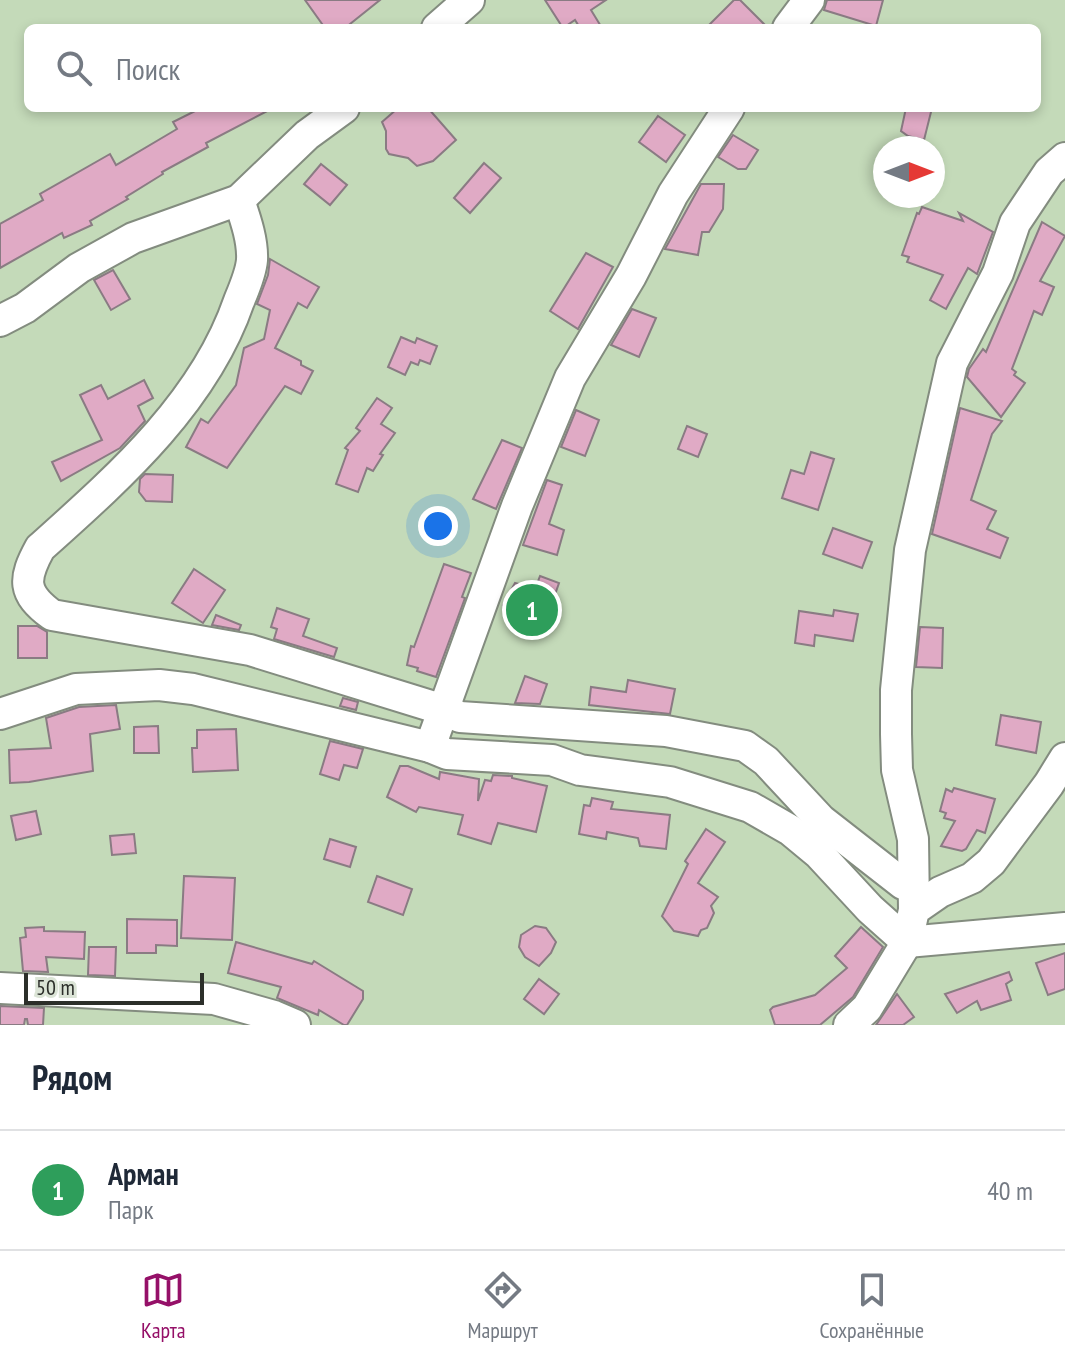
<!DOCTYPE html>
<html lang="ru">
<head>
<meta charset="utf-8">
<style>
	body { margin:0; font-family:"PT Sans Narrow",sans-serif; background:#f2f2f3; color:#1f2937 }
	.compass { position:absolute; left:873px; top:136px; width:72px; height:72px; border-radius:50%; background:#fff; box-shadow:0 4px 12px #0003; rotate:90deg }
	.scale { position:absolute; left:24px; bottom:20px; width:180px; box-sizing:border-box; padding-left:8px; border:4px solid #2c2f2a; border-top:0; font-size:22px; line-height:28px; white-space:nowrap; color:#2c2f2a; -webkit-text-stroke:6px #dbe4d6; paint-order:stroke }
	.you { position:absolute; left:438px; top:526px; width:28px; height:28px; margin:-20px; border:6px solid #fff; border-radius:50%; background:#1a73e8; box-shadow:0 0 0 12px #1a73e833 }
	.badge { display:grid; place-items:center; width:52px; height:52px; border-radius:50%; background:#951068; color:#fff; font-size:26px; font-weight:700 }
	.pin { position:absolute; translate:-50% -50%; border:4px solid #fff; box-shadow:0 2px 8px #0006 }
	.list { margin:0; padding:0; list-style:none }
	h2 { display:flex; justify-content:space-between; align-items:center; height:104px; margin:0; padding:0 32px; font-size:34px }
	h2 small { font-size:26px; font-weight:400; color:#747a83 }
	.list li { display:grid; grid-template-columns:52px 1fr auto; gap:24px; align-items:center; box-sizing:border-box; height:120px; padding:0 32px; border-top:2px solid #e0e1e3 }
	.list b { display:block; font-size:30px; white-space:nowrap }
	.list p { margin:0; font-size:26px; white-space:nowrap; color:#747a83 }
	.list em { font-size:26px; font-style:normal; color:#747a83 }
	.icon { flex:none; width:44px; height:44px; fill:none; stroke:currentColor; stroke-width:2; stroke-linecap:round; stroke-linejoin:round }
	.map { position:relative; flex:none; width:1065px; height:1025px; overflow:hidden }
	.search { position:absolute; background:#fff; box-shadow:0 4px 12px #0003; left:24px; right:24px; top:24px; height:88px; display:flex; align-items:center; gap:20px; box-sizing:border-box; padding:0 28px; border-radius:12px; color:#747a83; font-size:30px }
	.sheet { height:224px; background:#fff }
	nav { display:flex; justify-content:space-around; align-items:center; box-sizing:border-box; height:112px; border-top:2px solid #e0e1e3; background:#fff; font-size:22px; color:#747a83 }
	nav a { display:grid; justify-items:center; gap:4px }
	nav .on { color:#951068 }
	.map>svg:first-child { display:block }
</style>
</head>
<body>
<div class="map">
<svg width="1065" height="1025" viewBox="0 0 1065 1025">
	<rect width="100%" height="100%" fill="#dbe4d6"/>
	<path fill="#c4dab9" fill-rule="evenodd" d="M0,0H1065V1025H0ZM28,28H1037V108H28ZM885,148H933V196H885Z"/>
	<g fill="#e0aac5" stroke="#8a7b83" stroke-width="2">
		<path d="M305,0H380L345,28H325Z"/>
		<path d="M545,0H606L591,10L602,28H580L575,20L563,28Z"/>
		<path d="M734,0H740L768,28H706Z"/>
		<path d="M827,0H883L876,26L824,10Z"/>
		<path d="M201,108H273L206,143L208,147L162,172L163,174L126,197L128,199L90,221L92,225L64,238L62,233L0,268V224L43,200L40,194L110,154L116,165L177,129L173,122Z"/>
		<path d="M398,108H428L456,140L433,161L417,166L408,158L389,154L386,149V131L382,122Z"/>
		<path d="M906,108H932L924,140L908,136L901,131Z"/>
		<path d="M658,116L685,135L666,162L639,142Z"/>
		<path d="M733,135L758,150L746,169H738L718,157Z"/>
		<path d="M484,163L501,178L470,213L454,198Z"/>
		<path d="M321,164L347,185L330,205L304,184Z"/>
		<path d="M701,184H724L723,209L709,232H702L698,255L665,249Z"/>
		<path d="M922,207L963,221L959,213L993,232L977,274L968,268L946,309L930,300L943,275L907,262L909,257L902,255L917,213L919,214Z"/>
		<path d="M1042,222L1065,236L1040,281L1054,287L1042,315L1034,311L1012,369L1016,372L1014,375L1025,383L1001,417L967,377L969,369L983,349L986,352Z"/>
		<path d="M586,253L613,267L578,329L550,311Z"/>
		<path d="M270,259L319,287L307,308L298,303L275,348L301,361V365L313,371L301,394L285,386L227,468L186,447L201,419L208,423L236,385L244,348L264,339L270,310L257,304L268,275Z"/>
		<path d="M113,270L130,299L111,310L94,280Z"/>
		<path d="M632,309L656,318L639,357L611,345Z"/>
		<path d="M401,337L415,343L417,338L437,346L430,364L420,360L418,365L411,362L405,375L388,367Z"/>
		<path d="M144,380L153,398L138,406L145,421L120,448L61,481L52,462L102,440L80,395L101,385L108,399Z"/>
		<path d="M377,398L392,408L381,424L395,433L380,454L383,455L373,471L367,468L358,492L336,484L348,450L345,448L360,431L356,428Z"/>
		<path d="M960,408L1002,421L992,434L971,500L996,511L987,529L1008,538L1000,558L932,534Z"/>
		<path d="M576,410L599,420L585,456L561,447Z"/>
		<path d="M687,426L707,434L698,457L678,449Z"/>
		<path d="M502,440L522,448L496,509L473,499Z"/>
		<path d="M811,452L834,459L818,510L782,498L791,470L804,474Z"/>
		<path d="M145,474L173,475L172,502L146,501L139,492L140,479Z"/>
		<path d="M547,480L562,485L549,524L564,530L557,555L523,545Z"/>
		<path d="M833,528L872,542L862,568L823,554Z"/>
		<path d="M444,564L471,573L462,597L465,598L436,677L417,671L418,668L407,665L411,646L414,647Z"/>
		<path d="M194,569L225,590L203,623L172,603Z"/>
		<path d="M540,576L559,583L552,603L532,597Z"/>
		<path d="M515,583L534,588L524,617L509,612L503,605Z"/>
		<path d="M277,608L309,619L303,636L337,648L334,657L274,639L277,629L271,627Z"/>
		<path d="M834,610L858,614L853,641L815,635L814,646L795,643L799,611L833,616Z"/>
		<path d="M216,615L241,625L239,630L212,625Z"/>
		<path d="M18,626H37L47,632V658H18Z"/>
		<path d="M920,627L943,628L942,668L916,667Z"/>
		<path d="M525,676L547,684L540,704L515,703Z"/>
		<path d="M628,680L675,689L670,714L589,705L591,687L626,692Z"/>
		<path d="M343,698L358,702L356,710L340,706Z"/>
		<path d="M116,705L120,729L90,734L93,771L29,782L10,783L9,750L51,748L46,718L79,707Z"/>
		<path d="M1001,715L1041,722L1036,753L996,745Z"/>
		<path d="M158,726L159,753H134V727Z"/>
		<path d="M236,729L238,770L193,772L192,748H197V730Z"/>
		<path d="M330,741L363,749L357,768L344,765L339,780L320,774Z"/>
		<path d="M400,766H408L439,779L440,772L479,779L478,801L485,780L491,781L493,775L512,776V778L547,786L536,832L498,823L491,844L458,834L463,815L419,807L416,812L387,797Z"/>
		<path d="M954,788L995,799L985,833L977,830L966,849L962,851L941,846L955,821L944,818L946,813L940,811L946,789L952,792Z"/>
		<path d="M592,798L613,802L611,809L670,815L666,849L640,846L638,838L607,832L606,839L579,834L584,805L590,806Z"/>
		<path d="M36,811L41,834L16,840L11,816Z"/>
		<path d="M706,829L725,842L698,883L718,897L711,906L714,913L707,928L701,930L698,936L674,931L662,916L688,864L685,861Z"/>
		<path d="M134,834L136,853L112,855L110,836Z"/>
		<path d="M330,839L356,847L350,867L324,859Z"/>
		<path d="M184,876L235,878L232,940L181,938Z"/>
		<path d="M377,876L412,889L403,915L368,902Z"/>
		<path d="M127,919L177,920V946L156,945V953H127Z"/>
		<path d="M535,926L546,928L556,942L551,953L539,966L525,957L519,947L521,935Z"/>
		<path d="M44,927V931L85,932L84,959L46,957L48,972L23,971L20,938L26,937L25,928Z"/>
		<path d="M861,927L883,947L853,997L820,1025H775L770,1010L773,1007L815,995L847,968L835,956Z"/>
		<path d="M236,942L312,964L314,961L363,991V999L347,1025H344L319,1010L318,1015L277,998L281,987L228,973Z"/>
		<path d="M89,947H116L115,976L88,975Z"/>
		<path d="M1065,953V989L1048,995L1036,963Z"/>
		<path d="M1009,972L1012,980L1006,984L1011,1000L981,1010L977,1001L957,1013L945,994Z"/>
		<path d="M539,979L559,994L544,1014L524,999Z"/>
		<path d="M897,994L914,1017L903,1025H876Z"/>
		<path d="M0,1006L44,1008L43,1025H28L27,1019H25L24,1025H0Z"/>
	</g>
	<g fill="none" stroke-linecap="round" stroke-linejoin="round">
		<defs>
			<g id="minor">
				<path d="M437,28L469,0"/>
				<path d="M788,28L809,0"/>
				<path d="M729,108L673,194L631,276L570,378L517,506L430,747L447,754L552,760L580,770L670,782L750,807L790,830L819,854L870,909L907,942L1065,928"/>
				<path d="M239,200C245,218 253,240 252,260C251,273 244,289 239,301C204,403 118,478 40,548C23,579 22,593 52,615L250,650L444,710L460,717L666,731L745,746L766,761L821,820L903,884L914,888"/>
				<path d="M0,321L25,308L79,268L133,238L239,200L307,135L344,108"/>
				<path d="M0,714L76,689L159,685L193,689L430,747"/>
				<path d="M914,910L913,839L897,770L896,734V690L910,550L952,363L998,273L1015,223L1049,172L1065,158"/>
				<path d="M0,988L214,999L274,1016L295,1025"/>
				<path d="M849,1025L867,1008L907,942L914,910L940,892L972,878L991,862L1049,784L1065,758"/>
			</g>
		</defs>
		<use href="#minor" stroke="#838c7f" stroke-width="34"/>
		<use href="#minor" stroke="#fff" stroke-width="30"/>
	</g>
</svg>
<svg class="compass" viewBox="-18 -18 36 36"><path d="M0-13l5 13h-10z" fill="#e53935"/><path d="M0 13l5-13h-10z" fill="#747a83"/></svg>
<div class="scale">50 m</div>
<div class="you"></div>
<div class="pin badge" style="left:532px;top:610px;background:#2e9e5b">1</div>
<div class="search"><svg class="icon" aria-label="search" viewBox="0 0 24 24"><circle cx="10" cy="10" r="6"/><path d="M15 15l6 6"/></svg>Поиск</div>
</div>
<section class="sheet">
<h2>Рядом<small></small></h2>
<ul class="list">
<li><span class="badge" style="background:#2e9e5b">1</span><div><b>Арман</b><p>Парк</p></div><em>40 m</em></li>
</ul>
</section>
<nav>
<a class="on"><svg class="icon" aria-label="map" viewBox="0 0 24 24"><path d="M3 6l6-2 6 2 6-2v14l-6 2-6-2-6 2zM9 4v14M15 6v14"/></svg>Карта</a>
<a><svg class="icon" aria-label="directions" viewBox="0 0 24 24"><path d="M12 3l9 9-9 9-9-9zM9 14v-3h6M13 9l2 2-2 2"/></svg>Маршрут</a>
<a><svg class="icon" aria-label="saved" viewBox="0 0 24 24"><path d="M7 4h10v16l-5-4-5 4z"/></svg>Сохранённые</a>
</nav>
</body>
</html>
